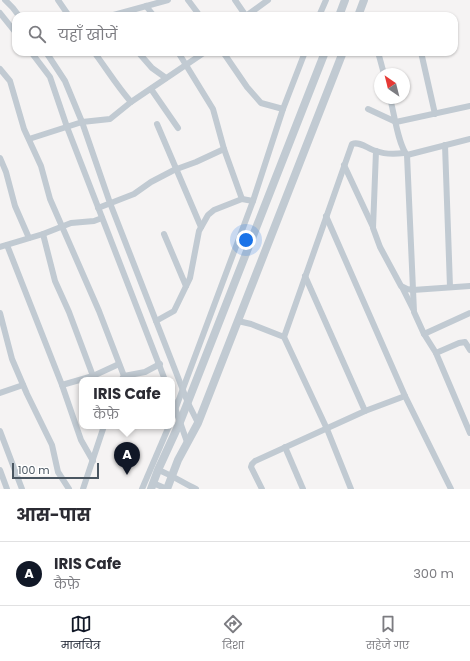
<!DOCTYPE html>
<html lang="hi">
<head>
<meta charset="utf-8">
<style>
	body { margin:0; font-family:Poppins,"Noto Sans Devanagari",sans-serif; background:#f2f2f3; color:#2b2b33 }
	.compass { position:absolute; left:374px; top:68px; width:36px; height:36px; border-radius:50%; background:#fff; box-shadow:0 1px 3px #0004; rotate:325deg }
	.scale { position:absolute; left:12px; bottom:10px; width:87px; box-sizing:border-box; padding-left:4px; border:2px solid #4a5661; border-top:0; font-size:11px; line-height:14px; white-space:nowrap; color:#4a5661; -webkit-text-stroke:3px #fff; paint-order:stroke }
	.you { position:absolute; left:246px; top:240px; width:14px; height:14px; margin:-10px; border:3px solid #fff; border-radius:50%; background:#1a73e8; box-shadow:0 0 0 6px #1a73e833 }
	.badge { display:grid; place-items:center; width:26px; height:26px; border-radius:50%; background:#111827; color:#fff; font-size:13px; font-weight:700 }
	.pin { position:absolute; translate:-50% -33px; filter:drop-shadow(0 1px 2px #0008) }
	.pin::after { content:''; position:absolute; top:21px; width:14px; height:12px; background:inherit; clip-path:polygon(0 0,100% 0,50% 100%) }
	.popup { position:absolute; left:79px; top:377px; width:96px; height:52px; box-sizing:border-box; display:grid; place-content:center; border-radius:8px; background:#fff; filter:drop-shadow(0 1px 3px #0005); font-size:13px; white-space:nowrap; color:#7c7c81 }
	.popup b { font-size:15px; color:#2b2b33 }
	.popup::after { content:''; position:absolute; left:50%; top:100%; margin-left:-8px; border:8px solid transparent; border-top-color:#fff }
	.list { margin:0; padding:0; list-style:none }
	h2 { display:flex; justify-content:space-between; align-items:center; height:52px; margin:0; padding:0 16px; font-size:17px }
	h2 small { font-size:13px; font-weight:400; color:#7c7c81 }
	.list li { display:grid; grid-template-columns:26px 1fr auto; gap:12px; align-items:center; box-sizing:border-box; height:64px; padding:0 16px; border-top:1px solid #e1e1e2 }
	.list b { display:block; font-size:15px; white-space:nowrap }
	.list p { margin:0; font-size:13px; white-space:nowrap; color:#7c7c81 }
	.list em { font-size:13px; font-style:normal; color:#7c7c81 }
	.icon { flex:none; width:22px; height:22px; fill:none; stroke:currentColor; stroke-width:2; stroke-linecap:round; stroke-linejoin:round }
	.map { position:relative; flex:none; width:470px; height:489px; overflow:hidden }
	.search { position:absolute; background:#fff; box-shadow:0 1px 3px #0004; left:12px; right:12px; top:12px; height:44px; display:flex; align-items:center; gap:10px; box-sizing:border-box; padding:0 14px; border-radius:12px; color:#7c7c81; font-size:15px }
	.sheet { height:116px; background:#fff }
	nav { display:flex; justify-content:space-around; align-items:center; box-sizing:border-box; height:56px; border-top:1px solid #e1e1e2; background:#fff; font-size:11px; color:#7c7c81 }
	nav a { display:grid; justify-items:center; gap:2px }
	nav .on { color:#111827 }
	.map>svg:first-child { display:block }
</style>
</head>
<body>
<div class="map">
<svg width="470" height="489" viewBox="0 0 470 489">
	<rect width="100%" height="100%" fill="#f5f3f3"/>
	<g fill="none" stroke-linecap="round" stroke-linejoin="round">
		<g stroke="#c1cad2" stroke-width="6">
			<path d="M5,0L13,8L19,16"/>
			<path d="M58,0L69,16"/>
			<path d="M188,0L200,16"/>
			<path d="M235,0L246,16"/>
			<path d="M146,6L154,16"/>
			<path d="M0,13L16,33"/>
			<path d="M110,16L168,0"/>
			<path d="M246,16L268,0"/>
			<path d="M319,16L326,0"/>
			<path d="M31,52L50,77L67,127L165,380"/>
			<path d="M46,52L65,81L82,122L110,203L188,403L198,423"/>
			<path d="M94,52C106,68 117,86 131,102L205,52"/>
			<path d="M138,52L152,68L166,78"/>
			<path d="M178,52L213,109L224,149L242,199"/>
			<path d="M378,52L384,74"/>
			<path d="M421,52L435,114"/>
			<path d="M0,69L10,81L24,129L41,166L50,199L99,311L124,376"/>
			<path d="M151,89L178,128"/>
			<path d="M390,98C394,112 398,145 407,155L414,312L424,334L470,313"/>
			<path d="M283,109L305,52"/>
			<path d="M368,109L396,122L470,106"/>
			<path d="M157,124L201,227"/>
			<path d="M29,139L82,122L110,119L131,102"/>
			<path d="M445,145L450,287"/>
			<path d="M376,151L373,228L380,247L401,286L407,289L413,290L470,286"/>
			<path d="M407,155L470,139"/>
			<path d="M0,158L6,172L15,206L29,238"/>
			<path d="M344,165L373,227"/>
			<path d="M98,208L134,194L151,182L174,170L196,162L224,149"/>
			<path d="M43,234L55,281L69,312L93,376"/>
			<path d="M164,234L186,286"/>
			<path d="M7,245L62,385L81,440L93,461"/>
			<path d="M0,247L43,234L71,223L94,221L102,218"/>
			<path d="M305,276L365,411"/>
			<path d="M402,287L413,309"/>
			<path d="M0,313L12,359L27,394L52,445L58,472L69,489"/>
			<path d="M156,321L174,311L190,278L199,231L208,215L214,210L242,199L253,201L283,109L261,103L247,87L223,52"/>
			<path d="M238,321L251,324L284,337L327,429L351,489"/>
			<path d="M424,334L436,353"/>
			<path d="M284,337L352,144C360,141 368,149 376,151C384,154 396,154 404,153"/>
			<path d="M470,350L465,342L459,343L436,353L470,433"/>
			<path d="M121,380L124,376L145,372L160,364"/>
			<path d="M62,385L93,376L119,364"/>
			<path d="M0,393L23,385"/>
			<path d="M405,396L451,489"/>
			<path d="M172,399L187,442"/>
			<path d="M172,418L253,201"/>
			<path d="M0,431L22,489"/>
			<path d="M285,447L303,489"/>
			<path d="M0,470L7,489"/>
			<path d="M158,470C172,475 183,483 196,489"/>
			<path d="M153,483L167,489"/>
			<path d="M83,489L104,426"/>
			<path d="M142,489L169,426"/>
			<path d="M262,489L251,467L252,464L255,461L365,411L405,396L326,216"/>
		</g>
		<g stroke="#c1cad2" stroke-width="8">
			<path d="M339,16L345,0"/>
			<path d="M358,16L364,0"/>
			<path d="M151,489L158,470L180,422L325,52"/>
			<path d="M167,489L178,460L198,423L343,52"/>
		</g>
	</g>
</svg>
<svg class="compass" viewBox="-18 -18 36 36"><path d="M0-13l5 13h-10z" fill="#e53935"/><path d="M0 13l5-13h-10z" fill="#7c7c81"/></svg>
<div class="scale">100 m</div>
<div class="you"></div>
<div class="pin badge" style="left:127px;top:475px">A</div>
<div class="popup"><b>IRIS Cafe</b>कैफ़े</div>
<div class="search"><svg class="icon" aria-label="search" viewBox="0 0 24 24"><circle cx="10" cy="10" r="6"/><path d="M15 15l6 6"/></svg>यहाँ खोजें</div>
</div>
<section class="sheet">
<h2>आस-पास<small></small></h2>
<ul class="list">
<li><span class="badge">A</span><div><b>IRIS Cafe</b><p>कैफ़े</p></div><em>300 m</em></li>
</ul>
</section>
<nav>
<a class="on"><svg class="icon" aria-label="map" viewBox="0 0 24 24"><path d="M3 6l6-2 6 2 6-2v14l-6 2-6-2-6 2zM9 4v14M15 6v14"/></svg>मानचित्र</a>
<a><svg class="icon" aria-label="directions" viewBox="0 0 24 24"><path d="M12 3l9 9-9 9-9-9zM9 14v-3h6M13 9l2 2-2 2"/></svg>दिशा</a>
<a><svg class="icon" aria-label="saved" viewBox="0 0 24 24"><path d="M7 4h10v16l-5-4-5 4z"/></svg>सहेजे गए</a>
</nav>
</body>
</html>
